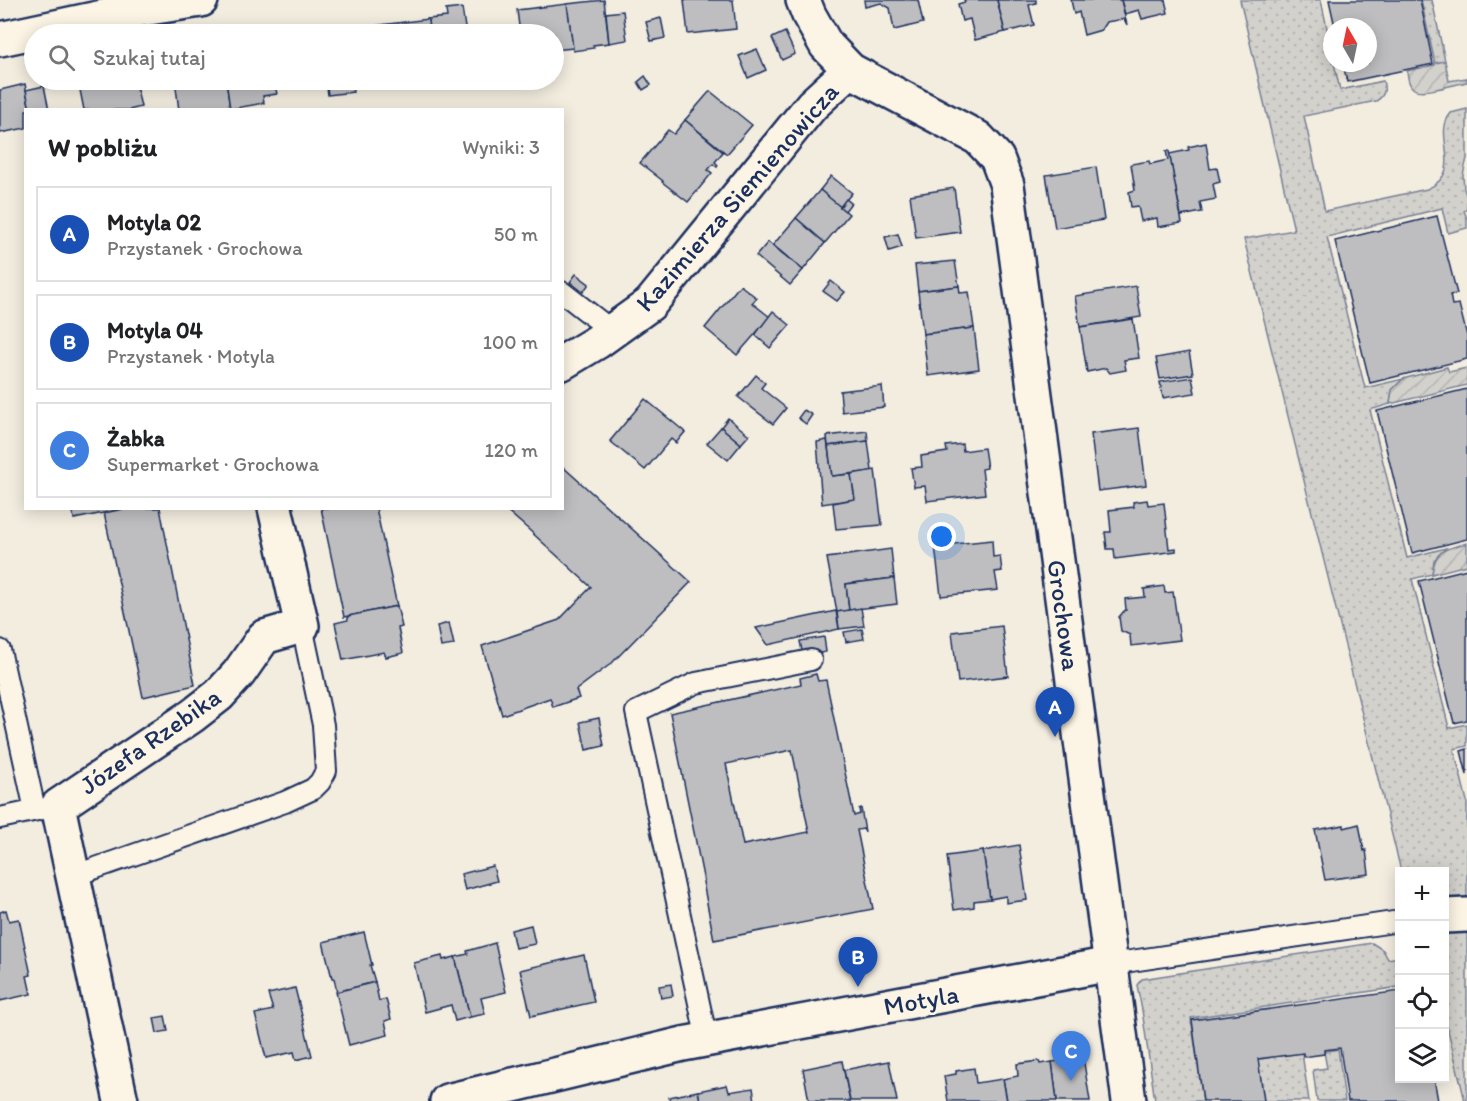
<!DOCTYPE html>
<html lang="pl">
<head>
<meta charset="utf-8">
<style>
	body { margin:0; font-family:Itim,sans-serif; background:#f6f6f6; color:#202124 }
	.controls { position:absolute; right:18px; bottom:18px; display:grid; overflow:hidden; border-radius:0px; box-shadow:0 3px 15px #0003 }
	.controls button { width:54px; height:54px; display:grid; place-items:center; padding:0; border:0; border-bottom:2px solid #e0e0e0; background:#fff; color:#202124; font:30px sans-serif }
	.compass { position:absolute; left:1323px; top:18px; width:54px; height:54px; border-radius:50%; background:#fff; box-shadow:0 3px 15px #0003; rotate:351deg }
	.you { position:absolute; left:942px; top:537px; width:21px; height:21px; margin:-15px; border:4px solid #fff; border-radius:50%; background:#1a73e8; box-shadow:0 0 0 9px #1a73e833 }
	.badge { display:grid; place-items:center; width:39px; height:39px; border-radius:50%; background:#d93025; color:#fff; font-size:20px; font-weight:700 }
	.pin { position:absolute; translate:-50% -50px; filter:drop-shadow(0 2px 3px #0008) }
	.pin::after { content:''; position:absolute; top:32px; width:21px; height:18px; background:inherit; clip-path:polygon(0 0,100% 0,50% 100%) }
	.list { margin:0; padding:0; list-style:none }
	h2 { display:flex; justify-content:space-between; align-items:center; height:78px; margin:0; padding:0 24px; font-size:26px }
	h2 small { font-size:20px; font-weight:400; color:#757577 }
	.list li { display:grid; grid-template-columns:39px 1fr auto; gap:18px; align-items:center; box-sizing:border-box; height:96px; margin:0 12px 12px; padding:0 12px; border:2px solid #e0e0e0; border-radius:0px }
	.list b { display:block; font-size:22px; white-space:nowrap }
	.list p { margin:0; font-size:20px; white-space:nowrap; color:#757577 }
	.list em { font-size:20px; font-style:normal; color:#757577 }
	.icon { flex:none; width:33px; height:33px; fill:none; stroke:currentColor; stroke-width:2; stroke-linecap:round; stroke-linejoin:round }
	.map { position:relative; flex:none; width:1467px; height:1101px; overflow:hidden }
	.search { position:absolute; background:#fff; box-shadow:0 3px 15px #0003; left:24px; top:24px; width:540px; height:66px; display:flex; align-items:center; gap:15px; box-sizing:border-box; padding:0 21px; border-radius:33px; color:#757577; font-size:22px }
	.panel { position:absolute; background:#fff; box-shadow:0 3px 15px #0003; left:24px; top:108px; width:540px; height:402px; border-radius:0px }
	.map>svg:first-child { display:block }
</style>
</head>
<body>
<div class="map">
<svg width="1467" height="1101" viewBox="0 0 1467 1101">
	<defs>
		<pattern id="grass-dots" width="8" height="8" patternUnits="userSpaceOnUse" patternTransform="scale(1.5)"><rect width="8" height="8" fill="#d3d1cc"/><path d="M2 2h.1M6 6h.1" fill="none" stroke="#b5b4b2" stroke-width="1.8" stroke-linecap="round"/></pattern>
		<pattern id="garden-furrows" width="10" height="10" patternUnits="userSpaceOnUse" patternTransform="scale(1.5)"><rect width="10" height="10" fill="#d3d1cc"/><path d="M-1 1l2-2M0 10L10 0M9 11l2-2" fill="none" stroke="#b5b4b2"/></pattern>
	</defs>
	<rect width="100%" height="100%" fill="#f3ede0"/>
	<filter id="ink" filterUnits="userSpaceOnUse"><feTurbulence type="fractalNoise" baseFrequency=".0167" numOctaves="2"/><feDisplacementMap in="SourceGraphic" scale="12" xChannelSelector="R" yChannelSelector="G"/><feConvolveMatrix kernelMatrix="1 2 1 2 8 2 1 2 1" color-interpolation-filters="sRGB"/></filter>
	<g filter="url(#ink)">
		<g fill="url(#grass-dots)" stroke="#778095" stroke-width="1.5">
			<path d="M1240,0H1321L1332,52V63H1334L1340,90L1383,81C1386,91 1384,96 1376,101L1304,116L1325,211L1427,189C1467,171 1431,136 1451,113L1467,109V158L1463,175L1464,189L1467,197V209L1464,211L1467,218V228L1448,233L1442,208L1327,237L1365,388L1403,379L1392,390L1390,404L1370,410L1407,558L1446,548L1434,560L1432,574L1412,579L1449,728L1467,724V746L1454,749L1467,801V902L1445,905L1444,872L1401,871L1244,239L1294,230Z"/>
			<path d="M1421,0H1432L1445,61L1435,63Z"/>
			<path d="M1467,928V1101H1465L1445,1018L1444,929Z"/>
			<path d="M1372,943L1383,950L1388,959L1399,957V987L1191,1018L1203,1101H1155L1142,1010L1137,985L1142,979Z"/>
			<path d="M1338,1049L1345,1101H1317L1313,1070L1327,1068L1324,1052Z"/>
			<path d="M1302,1053L1309,1101H1264L1258,1059Z"/>
		</g>
		<g fill="url(#garden-furrows)" stroke="#778095" stroke-width="1.5">
			<path d="M1445,61L1449,81L1467,78V82C1456,84 1422,95 1414,89C1408,85 1408,77 1407,71L1435,65V63Z"/>
			<path d="M1447,367L1449,372L1467,368V385L1390,404L1392,390L1403,379Z"/>
			<path d="M1467,543V565L1432,574C1435,549 1445,549 1467,543Z"/>
		</g>
		<g fill="#bebec0" stroke="#1b2f5e" stroke-width="1.5" fill-rule="evenodd">
			<path d="M604,0L609,43L593,45L594,48L573,51L567,4Z"/>
			<path d="M684,0H733L736,29L688,34Z"/>
			<path d="M864,0H918L923,23L894,30L890,8L881,3L865,7Z"/>
			<path d="M964,0H997L1005,32L975,40L970,19L962,21L958,4L965,2Z"/>
			<path d="M997,0H1036V3L1029,5L1034,25L1005,32Z"/>
			<path d="M1071,0H1121L1127,25L1124,19L1106,22L1101,30L1084,35L1079,12L1074,14Z"/>
			<path d="M1121,0H1165L1168,13L1142,19L1139,10L1125,14Z"/>
			<path d="M1329,0H1420L1433,64L1347,82L1343,63H1368V27H1335Z"/>
			<path d="M567,4L573,48L554,50V34H520L517,10Z"/>
			<path d="M462,8L466,34H429L428,19L447,17L446,10Z"/>
			<path d="M623,11L627,40L609,43L606,13Z"/>
			<path d="M661,18L665,38L651,41L646,22Z"/>
			<path d="M428,19L429,34H382L381,25Z"/>
			<path d="M381,25L382,34H322L321,32Z"/>
			<path d="M785,32L795,54L782,60L772,38Z"/>
			<path d="M757,49L766,70L748,78L739,56Z"/>
			<path d="M645,76L651,85L643,90L638,82Z"/>
			<path d="M78,80H135L141,107L129,110H84Z"/>
			<path d="M175,80H226L230,109L211,110V107L197,110H179Z"/>
			<path d="M226,80H274L277,94L263,96L264,103L230,109Z"/>
			<path d="M326,80H351L353,92L328,95Z"/>
			<path d="M25,84L30,110H26V128L0,133V90Z"/>
			<path d="M44,86L49,110H30L26,90Z"/>
			<path d="M710,91L752,125L727,154L685,120Z"/>
			<path d="M685,120L723,152L715,162L718,165L717,167L713,164L708,170L712,173L688,202L662,182L663,181L640,163L668,130L674,134Z"/>
			<path d="M1206,143L1210,169L1217,168L1220,182L1213,184L1216,199L1200,202L1202,212L1181,216L1169,154L1189,150L1188,147Z"/>
			<path d="M1166,151H1169L1182,223L1158,227L1157,218L1141,221L1138,206L1131,207L1129,192L1135,190L1131,164L1149,161L1150,164L1168,160Z"/>
			<path d="M1096,167L1104,220L1055,228L1046,175Z"/>
			<path d="M831,176L852,193L840,207L820,190Z"/>
			<path d="M954,188L960,232L916,238L910,195Z"/>
			<path d="M820,190L849,214L825,243L796,218Z"/>
			<path d="M846,199L851,203L845,211L840,207Z"/>
			<path d="M1437,216L1457,294L1450,295L1452,305L1459,304L1467,336V359L1370,383L1335,241Z"/>
			<path d="M796,218L825,243L803,270L773,245Z"/>
			<path d="M898,234L902,247L889,251L885,237Z"/>
			<path d="M768,242L803,270L790,285L756,256Z"/>
			<path d="M955,261L959,286L918,291L915,265Z"/>
			<path d="M576,274L589,284L583,292L570,282Z"/>
			<path d="M831,281L845,292L837,301L823,291Z"/>
			<path d="M740,285L757,298L752,303L770,317L737,355L705,328Z"/>
			<path d="M959,286L960,293L969,292L974,328L923,334L918,291Z"/>
			<path d="M1136,286L1141,317L1080,327L1075,296Z"/>
			<path d="M773,311L790,325L770,348L755,335Z"/>
			<path d="M1133,319L1139,358L1124,360L1126,370L1110,373L1106,368L1087,372L1080,327Z"/>
			<path d="M974,328L979,369L928,376L923,334Z"/>
			<path d="M1189,352L1193,374L1160,379L1156,358Z"/>
			<path d="M756,375L765,383L761,388L786,408L773,424L738,397Z"/>
			<path d="M1192,377L1195,393L1163,398L1160,382Z"/>
			<path d="M882,386L884,407L842,412L840,391Z"/>
			<path d="M1467,389V539L1412,553L1377,411Z"/>
			<path d="M645,399L685,432L676,443L671,439L645,470L610,441Z"/>
			<path d="M804,410L812,415L806,424L798,418Z"/>
			<path d="M728,418L749,435L741,444L721,427Z"/>
			<path d="M721,427L741,444L728,460L707,443Z"/>
			<path d="M1139,428L1146,485L1098,491L1091,434Z"/>
			<path d="M867,431L868,441L828,446L827,436Z"/>
			<path d="M827,440L832,476L851,474L855,499L822,504L817,442Z"/>
			<path d="M868,441L872,471L832,476L828,446Z"/>
			<path d="M962,444L963,451L984,448L987,468L982,469L985,494L927,501L925,486L914,487L911,468L922,467L921,456L947,452L946,446Z"/>
			<path d="M562,466L691,582L612,663L576,690L579,698L553,707L550,698L502,715L482,646L559,620L591,587L528,529L504,508H562Z"/>
			<path d="M875,470L882,525L836,529L833,503L855,499L851,474Z"/>
			<path d="M1147,500L1148,505L1164,503L1169,549L1176,548V551L1115,559L1114,549H1107L1105,532H1111L1109,510L1134,507L1133,502Z"/>
			<path d="M72,508H128L74,519Z"/>
			<path d="M128,508H160L195,685L143,697L104,513Z"/>
			<path d="M321,508H376L397,606L344,617Z"/>
			<path d="M992,540L993,557L1000,556L1002,571L995,572L998,590L941,596L935,546Z"/>
			<path d="M891,549L894,578L846,584L849,610L837,612L827,558Z"/>
			<path d="M1467,569V720L1454,723L1419,581Z"/>
			<path d="M894,578L897,604L849,610L846,584Z"/>
			<path d="M1164,586L1165,593L1173,592L1180,640L1131,646L1130,635L1121,631L1119,617L1124,611L1126,610L1125,599L1145,597L1144,589Z"/>
			<path d="M397,606L402,627L398,628L403,653L386,657L384,652L343,660L335,623L348,620V616Z"/>
			<path d="M861,608L864,626L839,629L837,612Z"/>
			<path d="M836,611L839,629L768,645L756,628Z"/>
			<path d="M449,623L454,645L441,647L437,626Z"/>
			<path d="M1002,626L1008,676L958,682L952,632Z"/>
			<path d="M862,629L864,639L846,642L844,632Z"/>
			<path d="M824,637L826,652L803,656L800,641Z"/>
			<path d="M816,674L818,681L826,680L854,816L860,814L859,809L861,808L865,832L863,829L857,830L873,909L714,940L703,882H704L670,713L801,684L800,678ZM792,750L809,832L743,845L726,764Z"/>
			<path d="M599,718L604,746L586,750L580,722Z"/>
			<path d="M1467,749V775L1461,751Z"/>
			<path d="M1359,824L1364,851L1366,850L1369,874L1325,880L1315,830L1344,825V828Z"/>
			<path d="M1019,845L1027,900L1006,903V896L990,899L983,851Z"/>
			<path d="M983,851L990,899L974,901V907L954,910L947,856Z"/>
			<path d="M493,866L497,881L465,890L461,874Z"/>
			<path d="M6,910L9,921L19,919L31,975L27,976L31,994L0,1001V912Z"/>
			<path d="M531,925L535,944L515,948L511,930Z"/>
			<path d="M364,932L372,965H370L375,982L337,992L334,978H332L323,942Z"/>
			<path d="M495,943L506,992L481,998L485,1014L470,1017L455,957L468,954L467,951Z"/>
			<path d="M584,955L594,1002L531,1016L520,970Z"/>
			<path d="M442,956L443,960L455,957L470,1017L455,1021L451,1005L425,1012L414,963Z"/>
			<path d="M375,982L379,1001L386,999L391,1019L385,1021L388,1035L349,1045L336,992Z"/>
			<path d="M671,984L673,996L661,998L659,986Z"/>
			<path d="M295,988L312,1056L296,1060L294,1052L266,1058L255,1014L273,1010L268,994Z"/>
			<path d="M1400,991V1078H1434L1438,1101H1348L1340,1048L1324,1050V1054L1303,1057V1053L1258,1059L1264,1101H1203L1192,1020Z"/>
			<path d="M165,1016L168,1031L157,1033L154,1018Z"/>
			<path d="M1083,1057L1090,1101H1057L1052,1062Z"/>
			<path d="M842,1061L850,1101H809L803,1069Z"/>
			<path d="M889,1061L897,1101H850L844,1070Z"/>
			<path d="M1039,1061L1040,1064L1052,1062L1057,1101H1007L1003,1079L1018,1076L1017,1064Z"/>
			<path d="M974,1068L976,1083L1003,1079L1007,1101H948L944,1076L956,1074V1071Z"/>
			<path d="M727,1085L729,1092L753,1088L755,1101H700L698,1091Z"/>
			<path d="M698,1091L700,1101H670L669,1097Z"/>
		</g>
		<g fill="none" stroke-linecap="round" stroke-linejoin="round">
			<defs>
				<g id="lane">
					<path d="M562,292L612,331"/>
					<path d="M0,650L35,810"/>
					<path d="M0,818L47,808"/>
					<path d="M73,876L285,802L313,789L320,782L326,771L323,725L302,626"/>
					<path d="M1111,964L1400,921"/>
					<path d="M707,1040L636,712L696,683L811,660"/>
				</g>
				<g id="street">
					<path d="M803,0L809,15L826,45L850,70L978,138L997,158L1007,185L1129,1101"/>
					<path d="M0,39L136,10L201,0"/>
					<path d="M562,363L597,342L650,304L812,105L850,70"/>
					<path d="M1444,916L1467,915"/>
					<path d="M121,1101L58,806L192,716L219,695L239,673L264,637L302,626L275,508"/>
					<path d="M447,1101L683,1044L1111,964"/>
				</g>
			</defs>
			<use href="#lane" stroke="#1b2f5e" stroke-width="24"/>
			<use href="#street" stroke="#1b2f5e" stroke-width="38"/>
			<use href="#lane" stroke="#fcf5e5" stroke-width="20"/>
			<use href="#street" stroke="#fcf5e5" stroke-width="33"/>
		</g>
	</g>
	<g text-anchor="middle" dominant-baseline="central" stroke-width="5" stroke-linejoin="round" paint-order="stroke">
		<g font-size="26" fill="#1b2f5e" stroke="#fcf5e5">
			<text transform="translate(737 197) rotate(-49)">Kazimierza Siemienowicza</text>
			<text transform="translate(1064 615) rotate(82)">Grochowa</text>
			<text transform="translate(150 741) rotate(-35)">Józefa Rzebika</text>
			<text transform="translate(921 1000) rotate(-10)">Motyla</text>
		</g>
	</g>
</svg>
<div class="controls">
<button>+</button>
<button>−</button>
<button><svg class="icon" aria-label="locate" viewBox="0 0 24 24"><circle cx="12" cy="12" r="6"/><path d="M12 2v4M12 18v4M2 12h4M18 12h4"/></svg></button>
<button><svg class="icon" aria-label="layers" viewBox="0 0 24 24"><path d="M12 4l9 5-9 5-9-5zM3 14l9 5 9-5"/></svg></button>
</div>
<svg class="compass" viewBox="-18 -18 36 36"><path d="M0-13l5 13h-10z" fill="#e53935"/><path d="M0 13l5-13h-10z" fill="#757577"/></svg>
<div class="you"></div>
<div class="pin badge" style="left:1055px;top:737px;background:#1a4fb4">A</div>
<div class="pin badge" style="left:858px;top:987px;background:#1a4fb4">B</div>
<div class="pin badge" style="left:1071px;top:1081px;background:#3f7fe0">C</div>
<div class="search"><svg class="icon" aria-label="search" viewBox="0 0 24 24"><circle cx="10" cy="10" r="6"/><path d="M15 15l6 6"/></svg>Szukaj tutaj</div>
<section class="panel">
<h2>W pobliżu<small>Wyniki: 3</small></h2>
<ul class="list">
<li><span class="badge" style="background:#1a4fb4">A</span><div><b>Motyla 02</b><p>Przystanek · Grochowa</p></div><em>50 m</em></li>
<li><span class="badge" style="background:#1a4fb4">B</span><div><b>Motyla 04</b><p>Przystanek · Motyla</p></div><em>100 m</em></li>
<li><span class="badge" style="background:#3f7fe0">C</span><div><b>Żabka</b><p>Supermarket · Grochowa</p></div><em>120 m</em></li>
</ul>
</section>
</div>
</body>
</html>
